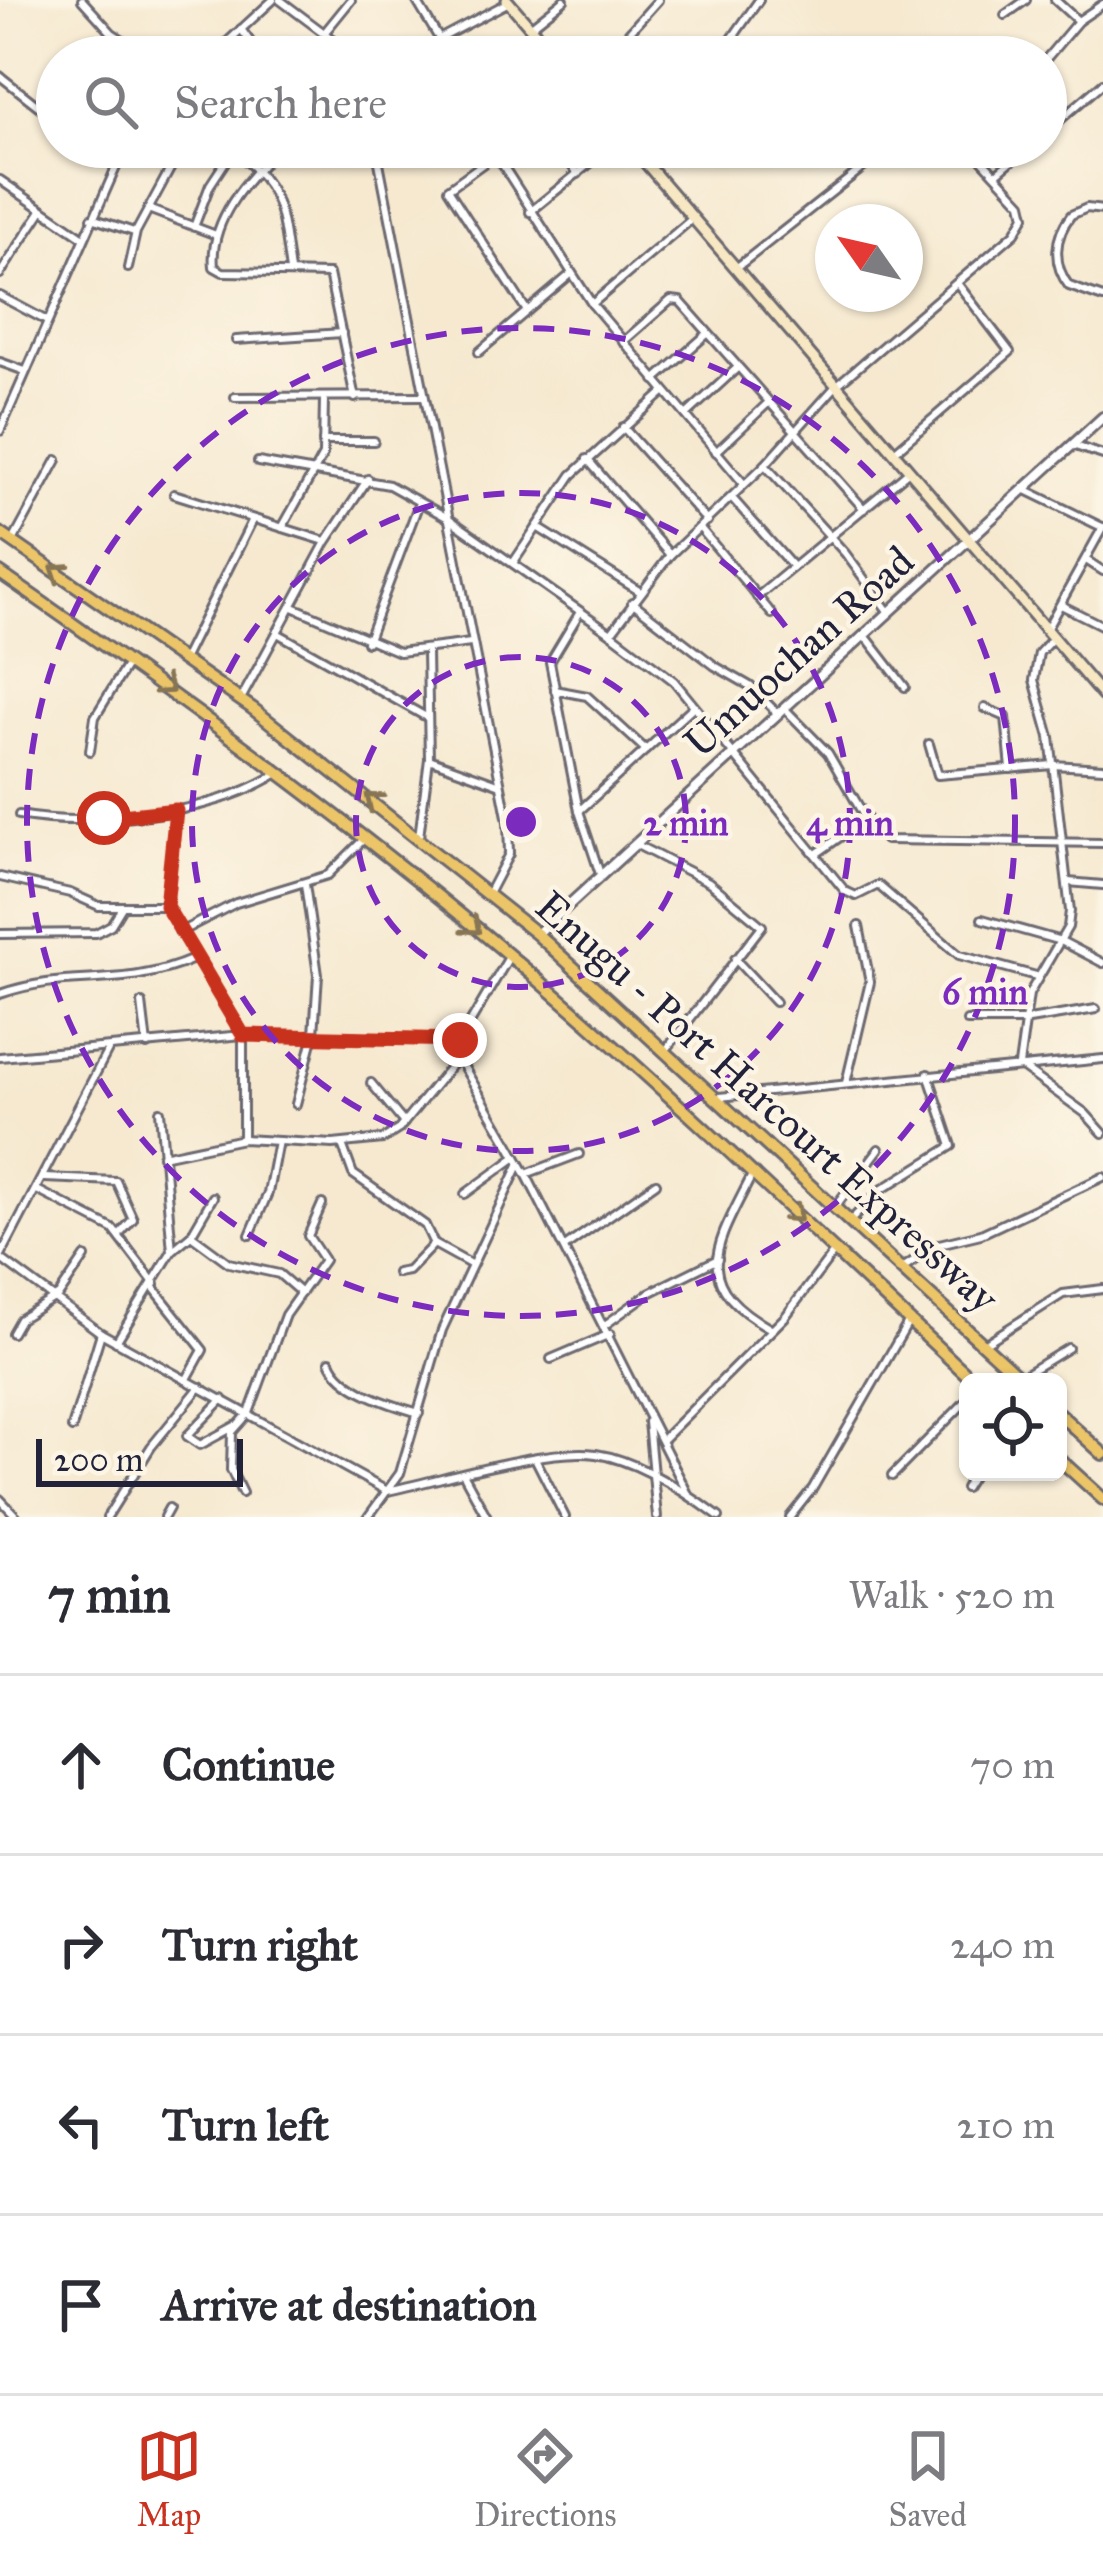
<!DOCTYPE html>
<html lang="en">
<head>
<meta charset="utf-8">
<style>
	body { margin:0; font-family:"IM FELL Great Primer",serif; background:#f2f2f3; color:#2b2b33 }
	.controls { position:absolute; right:36px; bottom:36px; display:grid; overflow:hidden; border-radius:18px; box-shadow:0 3px 9px #0004 }
	.controls button { width:108px; height:108px; display:grid; place-items:center; padding:0; border:0; border-bottom:3px solid #e1e1e2; background:#fff; color:#2b2b33; font:60px sans-serif }
	.compass { position:absolute; left:815px; top:204px; width:108px; height:108px; border-radius:50%; background:#fff; box-shadow:0 3px 9px #0004; rotate:304deg }
	.scale { position:absolute; left:36px; bottom:30px; width:207px; box-sizing:border-box; padding-left:12px; border:6px solid #22223b; border-top:0; font-size:33px; line-height:42px; white-space:nowrap; color:#22223b; -webkit-text-stroke:9px #fcf5e5; paint-order:stroke }
	.stop { position:absolute; width:36px; height:36px; margin:-27px; border:9px solid #c8321e; border-radius:50%; background:#fff }
	.stop.end { background:#c8321e; border-color:#fff; box-shadow:0 3px 12px #0008 }
	.list { margin:0; padding:0; list-style:none }
	h2 { display:flex; justify-content:space-between; align-items:center; height:156px; margin:0; padding:0 48px; font-size:51px }
	h2 small { font-size:39px; font-weight:400; color:#7c7c81 }
	.list li { display:grid; grid-template-columns:78px 1fr auto; gap:36px; align-items:center; box-sizing:border-box; height:180px; padding:0 48px; border-top:3px solid #e1e1e2 }
	.list b { display:block; font-size:45px; white-space:nowrap }
	.list em { font-size:39px; font-style:normal; color:#7c7c81 }
	.icon { flex:none; width:66px; height:66px; fill:none; stroke:currentColor; stroke-width:2; stroke-linecap:round; stroke-linejoin:round }
	.map { position:relative; flex:none; width:1103px; height:1517px; overflow:hidden }
	.search { position:absolute; background:#fff; box-shadow:0 3px 9px #0004; left:36px; right:36px; top:36px; height:132px; display:flex; align-items:center; gap:30px; box-sizing:border-box; padding:0 42px; border-radius:66px; color:#7c7c81; font-size:45px }
	.sheet { height:876px; background:#fff }
	nav { display:flex; justify-content:space-around; align-items:center; box-sizing:border-box; height:168px; border-top:3px solid #e1e1e2; background:#fff; font-size:33px; color:#7c7c81 }
	nav a { display:grid; justify-items:center; gap:6px }
	nav .on { color:#c8321e }
	.map>svg:first-child { display:block }
</style>
</head>
<body>
<div class="map">
<svg width="1103" height="1517" viewBox="0 0 1103 1517">
	<rect width="100%" height="100%" fill="#fcf5e5"/>
	<filter id="ink" filterUnits="userSpaceOnUse"><feTurbulence type="fractalNoise" baseFrequency=".00833" numOctaves="2"/><feDisplacementMap in="SourceGraphic" scale="24" xChannelSelector="R" yChannelSelector="G"/><feConvolveMatrix kernelMatrix="1 2 1 2 8 2 1 2 1" color-interpolation-filters="sRGB"/></filter>
	<filter id="wash" filterUnits="userSpaceOnUse"><feTurbulence type="fractalNoise" baseFrequency=".004" numOctaves="4" result="noise"/><feDisplacementMap in="SourceGraphic" scale="48" xChannelSelector="R" yChannelSelector="G"/><feGaussianBlur stdDeviation="2.7" result="paint"/><feColorMatrix in="noise" values="0 0 0 0 0 0 0 0 0 0 0 0 0 0 0 0 0 1.4 0 .05"/><feComposite in="paint" operator="in"/></filter>
	<g filter="url(#wash)">
		<rect width="100%" height="100%" fill="#f6e9d0"/>
	</g>
	<g filter="url(#ink)">
		<g fill="none" stroke-linecap="round" stroke-linejoin="round">
			<defs>
				<g id="minor">
					<path d="M82,0L112,33L150,57"/>
					<path d="M280,0L356,57"/>
					<path d="M416,0L450,57"/>
					<path d="M1055,0L1078,21"/>
					<path d="M1005,15L1026,0"/>
					<path d="M530,27L564,0"/>
					<path d="M241,29L261,57"/>
					<path d="M325,32L351,0"/>
					<path d="M441,38L507,3"/>
					<path d="M211,57L273,0"/>
					<path d="M607,57L658,0"/>
					<path d="M719,57L759,0"/>
					<path d="M1046,59L1078,21L1103,4"/>
					<path d="M0,76L57,121"/>
					<path d="M1046,132L1103,83"/>
					<path d="M229,147C282,185 281,209 290,271"/>
					<path d="M258,147L268,158"/>
					<path d="M279,147C248,179 209,219 214,267L223,272L329,274L355,398"/>
					<path d="M376,147L508,822L509,854L488,894"/>
					<path d="M491,147L592,304L744,484"/>
					<path d="M558,147L578,174"/>
					<path d="M495,155L448,189L527,311"/>
					<path d="M996,174L1028,147"/>
					<path d="M0,180L84,238"/>
					<path d="M148,209L216,235"/>
					<path d="M1103,210L1087,208L1071,215C1054,237 1052,264 1069,286L1103,298"/>
					<path d="M530,212L610,147"/>
					<path d="M92,218L134,232"/>
					<path d="M194,227L210,185L233,150"/>
					<path d="M128,268L136,232L182,147"/>
					<path d="M736,268L889,147"/>
					<path d="M0,274L41,212"/>
					<path d="M0,296L45,320"/>
					<path d="M592,304L693,218"/>
					<path d="M236,340L342,333"/>
					<path d="M623,342L671,300L680,301L864,509"/>
					<path d="M479,352L571,274"/>
					<path d="M0,362L25,371"/>
					<path d="M655,380L706,335"/>
					<path d="M235,397L423,396"/>
					<path d="M686,415L736,369"/>
					<path d="M623,427L707,521"/>
					<path d="M0,431L125,147"/>
					<path d="M323,441H374"/>
					<path d="M1072,445L1103,455"/>
					<path d="M716,452L768,403"/>
					<path d="M893,453L1010,352L957,283"/>
					<path d="M587,459L670,555"/>
					<path d="M258,462L389,485L448,518L611,633L674,681L845,891L856,896L878,885L959,955L1036,976"/>
					<path d="M765,465L845,553L888,611"/>
					<path d="M1024,489L1102,527"/>
					<path d="M174,494L325,541"/>
					<path d="M732,498L793,567"/>
					<path d="M537,527L639,591"/>
					<path d="M282,528L323,455L324,398"/>
					<path d="M700,528L772,614"/>
					<path d="M13,541L57,460"/>
					<path d="M1086,560L1103,571"/>
					<path d="M513,563L572,475L664,392"/>
					<path d="M757,597L909,471"/>
					<path d="M632,602L715,666L750,686L777,713"/>
					<path d="M1063,606L1103,626"/>
					<path d="M293,607L399,652L471,643"/>
					<path d="M580,612L550,662L579,811L600,874"/>
					<path d="M1047,628L1103,527"/>
					<path d="M611,633L670,555L765,465L836,386L1015,233L1025,216L1022,203L970,147"/>
					<path d="M279,634L428,718"/>
					<path d="M864,634L905,687"/>
					<path d="M1054,637L1039,653L1034,680L1050,737L1070,911L1068,927L1029,994L1019,1065L1085,1113L1103,1133"/>
					<path d="M367,642L419,503"/>
					<path d="M184,658L253,519"/>
					<path d="M555,690L587,696L646,750"/>
					<path d="M241,699L326,542L368,479"/>
					<path d="M784,708L828,753L870,826L886,840L1103,843"/>
					<path d="M985,708L1006,717L1011,769"/>
					<path d="M929,744L938,775L1053,765L1103,768"/>
					<path d="M90,751L95,717L127,665"/>
					<path d="M429,759L498,784"/>
					<path d="M176,810L166,906L243,1035V1139"/>
					<path d="M579,811L694,706"/>
					<path d="M19,815C93,829 214,814 278,773"/>
					<path d="M419,837L429,759L427,652"/>
					<path d="M637,845L709,882L762,926L666,1050"/>
					<path d="M816,854L867,818"/>
					<path d="M0,877L70,893L99,906H165"/>
					<path d="M1068,882L1103,885"/>
					<path d="M982,919L1061,941L1103,963"/>
					<path d="M180,932L236,903L328,875L365,838"/>
					<path d="M0,934L96,933L111,925L122,907"/>
					<path d="M509,957L460,1040L458,1057L526,1174L688,1494"/>
					<path d="M735,959L775,1002"/>
					<path d="M0,994C71,969 120,991 194,959"/>
					<path d="M142,1003L147,1045"/>
					<path d="M967,1021H1023L1096,1009"/>
					<path d="M0,1057L243,1035L460,1040"/>
					<path d="M371,1083L404,1123"/>
					<path d="M846,1083L870,982L859,926"/>
					<path d="M719,1097L1103,1059"/>
					<path d="M296,1104L314,1034L318,975L305,884"/>
					<path d="M342,1144L353,1174L425,1225L434,1244L472,1265"/>
					<path d="M162,1156L243,1139L333,1144L383,1139L399,1129L458,1057"/>
					<path d="M526,1174L579,1154"/>
					<path d="M752,1175C716,1247 688,1282 771,1329"/>
					<path d="M44,1178L116,1181L133,1219L119,1235"/>
					<path d="M37,1190L113,1229L155,1284"/>
					<path d="M465,1194L516,1157"/>
					<path d="M835,1207L879,1149"/>
					<path d="M850,1221L881,1190L952,1146L928,1074"/>
					<path d="M191,1235L229,1263L279,1274L301,1293"/>
					<path d="M250,1235L268,1193L278,1141"/>
					<path d="M565,1247L656,1183"/>
					<path d="M173,1250L191,1235L213,1197"/>
					<path d="M0,1257L108,1050"/>
					<path d="M0,1258L101,1333L387,1491C441,1480 546,1447 596,1454C637,1460 687,1493 719,1517"/>
					<path d="M901,1269L939,1244L981,1234L1103,1177"/>
					<path d="M397,1273L408,1271L434,1244"/>
					<path d="M153,1287L203,1350L187,1379"/>
					<path d="M605,1325L649,1293L718,1259"/>
					<path d="M12,1333L20,1319L59,1295L85,1257"/>
					<path d="M116,1342L172,1251L160,1111"/>
					<path d="M984,1344L1063,1294L1103,1289"/>
					<path d="M551,1359L610,1334"/>
					<path d="M330,1361C341,1390 391,1405 419,1413"/>
					<path d="M1019,1378L1068,1348"/>
					<path d="M223,1399L187,1436L200,1445L235,1426"/>
					<path d="M648,1422L657,1517"/>
					<path d="M72,1428L101,1333"/>
					<path d="M663,1439L785,1317L834,1252"/>
					<path d="M536,1460L565,1517"/>
					<path d="M892,1476L968,1399"/>
					<path d="M465,1477L487,1517"/>
					<path d="M965,1488L975,1472"/>
					<path d="M242,1493L231,1470L232,1432L249,1413L285,1315L324,1260L308,1236L322,1204"/>
					<path d="M0,1499L17,1517"/>
					<path d="M107,1517L151,1447L200,1387"/>
					<path d="M164,1517L169,1508"/>
					<path d="M368,1517L400,1473L442,1330L519,1165"/>
					<path d="M790,1517L813,1488L909,1321"/>
				</g>
				<path id="tertiary" d="M537,934L1103,417"/>
				<g id="secondary">
					<path d="M507,0L556,57"/>
					<path d="M632,147L1103,696"/>
				</g>
				<g id="trunk">
					<path d="M0,533L252,708L537,934L1024,1382"/>
					<path d="M0,573C198,710 392,851 573,1010C710,1130 841,1258 975,1382"/>
					<path d="M1058,1413L1103,1454"/>
					<path d="M1058,1458L1103,1499"/>
				</g>
			</defs>
			<use href="#minor" stroke="#6c686f" stroke-width="12"/>
			<use href="#tertiary" stroke="#6c686f" stroke-width="14"/>
			<use href="#secondary" stroke="#6c686f" stroke-width="15"/>
			<use href="#trunk" stroke="#6c686f" stroke-width="16"/>
			<use href="#minor" stroke="#fff" stroke-width="6"/>
			<use href="#tertiary" stroke="#fff" stroke-width="8"/>
			<use href="#secondary" stroke="#f7e8c3" stroke-width="9"/>
			<use href="#trunk" stroke="#ecc569" stroke-width="10"/>
		</g>
		<defs><path id="oneway-chevron" d="M-2-3.5L2.5 0L-2 3.5" fill="none" stroke-width="1.6" stroke-linecap="round" stroke-linejoin="round" transform="scale(3)"/></defs>
		<g stroke="#877452">
			<use href="#oneway-chevron" transform="translate(58 571) rotate(-146)"/>
			<use href="#oneway-chevron" transform="translate(166 687) rotate(35)"/>
			<use href="#oneway-chevron" transform="translate(373 800) rotate(-141)"/>
			<use href="#oneway-chevron" transform="translate(473 927) rotate(40)"/>
			<use href="#oneway-chevron" transform="translate(795 1215) rotate(43)"/>
		</g>
	</g>
	<g fill="none" stroke-linecap="round" stroke-linejoin="round" filter="url(#ink)">
		<path stroke="#c8321e" stroke-width="15" d="M104,818L176,810L166,906L243,1035L460,1040"/>
	</g>
	<g fill="none" stroke="#7b2cbf" stroke-width="6" stroke-dasharray="21 15">
		<circle cx="521" cy="822" r="165"/>
		<circle cx="521" cy="822" r="329"/>
		<circle cx="521" cy="822" r="494"/>
	</g>
	<g text-anchor="middle" dominant-baseline="central" stroke-width="9" stroke-linejoin="round" paint-order="stroke">
		<g font-size="42" fill="#22223b" stroke="#fcf5e5">
			<text transform="translate(799 652) rotate(-42)">Umuochan Road</text>
			<text transform="translate(767 1102) rotate(42)">Enugu - Port Harcourt Expressway</text>
		</g>
	</g>
	<circle cx="521" cy="822" r="18" fill="#7b2cbf" stroke="#fcf5e5" stroke-width="6"/>
	<g font-size="36" text-anchor="middle" font-weight="bold" fill="#7b2cbf" stroke="#fcf5e5" stroke-width="9" stroke-linejoin="round" paint-order="stroke">
		<text x="686" y="835">2 min</text>
		<text x="850" y="835">4 min</text>
		<text x="985" y="1004">6 min</text>
	</g>
</svg>
<div class="controls">
<button><svg class="icon" aria-label="locate" viewBox="0 0 24 24"><circle cx="12" cy="12" r="6"/><path d="M12 2v4M12 18v4M2 12h4M18 12h4"/></svg></button>
</div>
<svg class="compass" viewBox="-18 -18 36 36"><path d="M0-13l5 13h-10z" fill="#e53935"/><path d="M0 13l5-13h-10z" fill="#7c7c81"/></svg>
<div class="scale">200 m</div>
<div class="stop" style="left:104px;top:818px"></div>
<div class="stop end" style="left:460px;top:1040px"></div>
<div class="search"><svg class="icon" aria-label="search" viewBox="0 0 24 24"><circle cx="10" cy="10" r="6"/><path d="M15 15l6 6"/></svg>Search here</div>
</div>
<section class="sheet">
<h2>7 min<small>Walk · 520 m</small></h2>
<ul class="list">
<li><svg class="icon" aria-label="ahead" viewBox="0 0 24 24"><path d="M12 20V5M6 11l6-6 6 6"/></svg><div><b>Continue</b></div><em>70 m</em></li>
<li><svg class="icon" aria-label="right" viewBox="0 0 24 24"><path d="M7 20v-9h11M14 6l5 5-5 5"/></svg><div><b>Turn right</b></div><em>240 m</em></li>
<li><svg class="icon" aria-label="left" viewBox="0 0 24 24"><path d="M17 20v-9H6M10 6l-5 5 5 5"/></svg><div><b>Turn left</b></div><em>210 m</em></li>
<li><svg class="icon" aria-label="arrive" viewBox="0 0 24 24"><path d="M6 21V4h12l-3 4 3 4H6"/></svg><div><b>Arrive at destination</b></div></li>
</ul>
</section>
<nav>
<a class="on"><svg class="icon" aria-label="map" viewBox="0 0 24 24"><path d="M3 6l6-2 6 2 6-2v14l-6 2-6-2-6 2zM9 4v14M15 6v14"/></svg>Map</a>
<a><svg class="icon" aria-label="directions" viewBox="0 0 24 24"><path d="M12 3l9 9-9 9-9-9zM9 14v-3h6M13 9l2 2-2 2"/></svg>Directions</a>
<a><svg class="icon" aria-label="saved" viewBox="0 0 24 24"><path d="M7 4h10v16l-5-4-5 4z"/></svg>Saved</a>
</nav>
</body>
</html>
